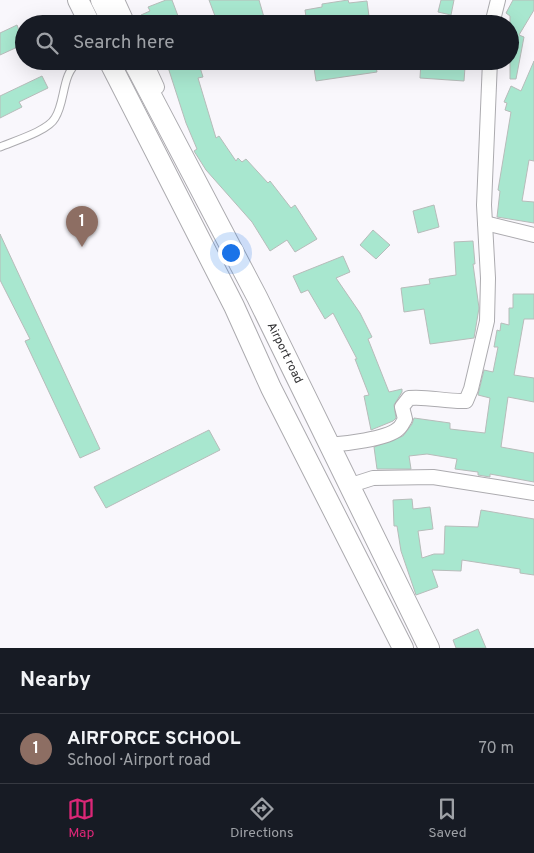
<!DOCTYPE html>
<html lang="en">
<head>
<meta charset="utf-8">
<style>
	body { margin:0; font-family:Overpass,sans-serif; background:#20242c; color:#f1f3f6 }
	.you { position:absolute; left:230px; top:252px; width:18px; height:18px; margin:-12px; border:4px solid #fff; border-radius:50%; background:#1a73e8; box-shadow:0 0 0 8px #1a73e833 }
	.badge { display:grid; place-items:center; width:32px; height:32px; border-radius:50%; background:#db2777; color:#fff; font-size:16px; font-weight:700 }
	.pin { position:absolute; translate:-50% -41px; filter:drop-shadow(0 1px 2px #0008) }
	.pin::after { content:''; position:absolute; top:26px; width:18px; height:15px; background:inherit; clip-path:polygon(0 0,100% 0,50% 100%) }
	.list { margin:0; padding:0; list-style:none }
	h2 { display:flex; justify-content:space-between; align-items:center; height:65px; margin:0; padding:0 20px; font-size:21px }
	h2 small { font-size:16px; font-weight:400; color:#9ea1a6 }
	.list li { display:grid; grid-template-columns:32px 1fr auto; gap:15px; align-items:center; box-sizing:border-box; height:70px; padding:0 20px; border-top:1px solid #363941 }
	.list b { display:block; font-size:19px; white-space:nowrap }
	.list p { margin:0; font-size:16px; white-space:nowrap; color:#9ea1a6 }
	.list em { font-size:16px; font-style:normal; color:#9ea1a6 }
	.icon { flex:none; width:28px; height:28px; fill:none; stroke:currentColor; stroke-width:2; stroke-linecap:round; stroke-linejoin:round }
	.map { position:relative; flex:none; width:534px; height:648px; overflow:hidden }
	.search { position:absolute; background:#171b24; box-shadow:0 5px 20px #0002; left:15px; right:15px; top:15px; height:55px; display:flex; align-items:center; gap:12px; box-sizing:border-box; padding:0 18px; border-radius:28px; color:#9ea1a6; font-size:19px }
	.sheet { height:135px; background:#171b24 }
	nav { display:flex; justify-content:space-around; align-items:center; box-sizing:border-box; height:70px; border-top:1px solid #363941; background:#171b24; font-size:14px; color:#9ea1a6 }
	nav a { display:grid; justify-items:center; gap:2px }
	nav .on { color:#db2777 }
	.map>svg:first-child { display:block }
</style>
</head>
<body>
<div class="map">
<svg width="534" height="648" viewBox="0 0 534 648">
	<rect width="100%" height="100%" fill="#f9f7fc"/>
	<g fill="#a8e7cf" stroke="#b7bcba">
		<path d="M166,0H172L181,24H144L141,15L150,11L148,7Z"/>
		<path d="M209,0H259L266,24H218Z"/>
		<path d="M348,0L349,3L367,1L370,24H307L305,10L322,7V4Z"/>
		<path d="M441,0H454L451,15L438,12Z"/>
		<path d="M513,0H534V10L519,35L524,37L516,79H510V16L506,13Z"/>
		<path d="M17,25L24,44L0,55V33Z"/>
		<path d="M166,61H198L203,77L198,78L216,138L219,136L236,161L238,158L242,162L246,159L268,183L270,181L291,208L295,205L317,239L295,252L287,240L270,251L252,222L206,170L194,151L197,149L186,123Z"/>
		<path d="M313,61H375L377,72L316,81Z"/>
		<path d="M421,61H451L465,67L464,81L420,78Z"/>
		<path d="M534,61V161L529,160L522,201L534,202V223L497,217L500,191L498,190L511,112L505,110L507,103L504,102L511,86L521,91Z"/>
		<path d="M42,76L48,88L19,102L22,107L0,118V96Z"/>
		<path d="M434,205L439,227L418,233L413,211Z"/>
		<path d="M373,230L390,245L376,259L360,245Z"/>
		<path d="M0,234L100,449L80,458L25,341L30,339L0,280Z"/>
		<path d="M473,241L475,264H473L479,308L474,338L430,344L424,309L404,312L401,288L430,284L429,279L456,275L454,242Z"/>
		<path d="M343,256L350,272L336,278L360,313L372,337L368,339L389,392L402,389V392L394,405L396,418L393,421L371,430L364,396L369,395L355,359H357L333,313L325,319L308,290L301,293L293,276Z"/>
		<path d="M513,294H534V319H524L514,375L534,378V402L508,397L501,447L534,453V482L490,474V477L478,475V472L455,469L457,459L427,454L409,456L411,469H377L374,447L403,436L412,424L414,418L450,423V429L485,433L490,398L478,395L484,370L493,372L498,347H494L497,330L500,331L501,323L509,325V308H513Z"/>
		<path d="M209,430L220,450L106,508L94,487Z"/>
		<path d="M412,499L413,509L430,507L433,529L418,531L422,558L434,554H444L445,526L478,527L481,510L534,519V575L520,573V569L462,560L461,571L432,570L438,587L416,595L401,551L397,526H394L393,500Z"/>
		<path d="M478,629L486,648H456L453,640Z"/>
	</g>
	<g fill="none" stroke-linecap="round" stroke-linejoin="round">
		<defs>
			<path id="service" d="M0,147C14,141 48,131 55,118C66,101 61,74 79,61"/>
			<g id="minor">
				<path d="M117,0L128,24"/>
				<path d="M492,24L498,0"/>
				<path d="M145,61L157,87"/>
				<path d="M485,223L534,235"/>
				<path d="M328,445C344,444 387,439 398,429C401,427 403,422 405,419L402,407L409,398C428,396 446,402 466,401L471,389L487,321L488,278L484,205L490,61"/>
				<path d="M348,486L373,478L433,477L534,493"/>
			</g>
			<g id="secondary">
				<path d="M78,0L90,24"/>
				<path d="M101,0L113,24"/>
				<path d="M109,61L234,306L271,388L403,648"/>
				<path id="s1" d="M133,61L257,297L429,648"/>
			</g>
		</defs>
		<use href="#service" stroke="#acabaf" stroke-width="9"/>
		<use href="#minor" stroke="#acabaf" stroke-width="16"/>
		<use href="#secondary" stroke="#acabaf" stroke-width="22"/>
		<use href="#service" stroke="#fff" stroke-width="7"/>
		<use href="#minor" stroke="#fff" stroke-width="14"/>
		<use href="#secondary" stroke="#fff" stroke-width="20"/>
	</g>
	<g text-anchor="middle" dominant-baseline="central" stroke-width="4" stroke-linejoin="round" paint-order="stroke">
		<g font-size="12" fill="#2c2c2e" stroke="#fff">
			<text stroke="none"><textPath href="#s1" startOffset="329">Airport road</textPath></text>
		</g>
	</g>
</svg>
<div class="you"></div>
<div class="pin badge" style="left:82px;top:247px;background:#8d6e63">1</div>
<div class="search"><svg class="icon" aria-label="search" viewBox="0 0 24 24"><circle cx="10" cy="10" r="6"/><path d="M15 15l6 6"/></svg>Search here</div>
</div>
<section class="sheet">
<h2>Nearby<small></small></h2>
<ul class="list">
<li><span class="badge" style="background:#8d6e63">1</span><div><b>AIRFORCE SCHOOL</b><p>School · Airport road</p></div><em>70 m</em></li>
</ul>
</section>
<nav>
<a class="on"><svg class="icon" aria-label="map" viewBox="0 0 24 24"><path d="M3 6l6-2 6 2 6-2v14l-6 2-6-2-6 2zM9 4v14M15 6v14"/></svg>Map</a>
<a><svg class="icon" aria-label="directions" viewBox="0 0 24 24"><path d="M12 3l9 9-9 9-9-9zM9 14v-3h6M13 9l2 2-2 2"/></svg>Directions</a>
<a><svg class="icon" aria-label="saved" viewBox="0 0 24 24"><path d="M7 4h10v16l-5-4-5 4z"/></svg>Saved</a>
</nav>
</body>
</html>
